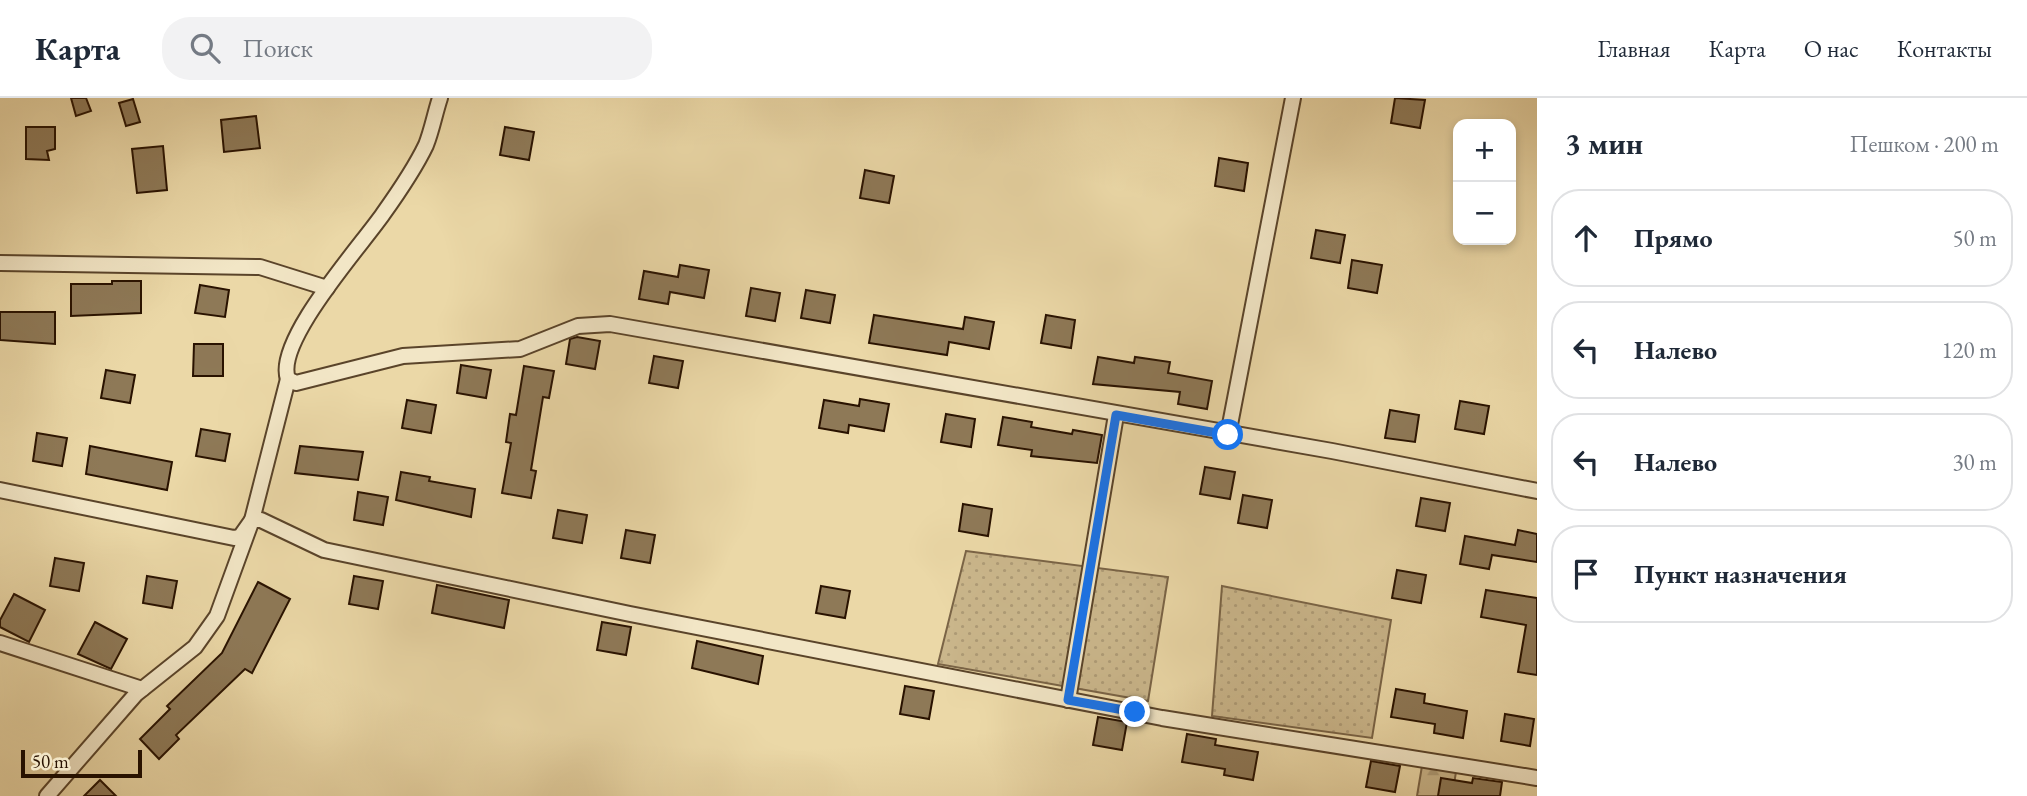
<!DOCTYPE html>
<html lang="ru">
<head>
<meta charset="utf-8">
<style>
	body { margin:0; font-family:"EB Garamond",serif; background:#f2f2f3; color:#1f2937 }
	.controls { position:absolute; right:21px; top:21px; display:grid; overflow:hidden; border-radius:14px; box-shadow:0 4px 10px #0003 }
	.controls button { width:63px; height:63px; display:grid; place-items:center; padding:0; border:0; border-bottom:2px solid #e0e1e3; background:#fff; color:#1f2937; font:35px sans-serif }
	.scale { position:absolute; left:21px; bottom:18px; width:121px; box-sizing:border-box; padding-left:7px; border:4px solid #291200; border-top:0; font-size:19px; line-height:24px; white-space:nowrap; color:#291200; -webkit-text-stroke:5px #f2e6c6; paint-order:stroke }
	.stop { position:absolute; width:21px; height:21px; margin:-16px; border:5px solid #1a73e8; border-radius:50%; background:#fff }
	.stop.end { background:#1a73e8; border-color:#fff; box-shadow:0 2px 7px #0008 }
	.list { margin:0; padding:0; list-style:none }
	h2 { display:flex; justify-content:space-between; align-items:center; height:91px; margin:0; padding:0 28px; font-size:30px }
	h2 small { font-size:23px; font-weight:400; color:#747a83 }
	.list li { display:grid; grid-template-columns:46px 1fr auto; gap:21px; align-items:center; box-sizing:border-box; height:98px; margin:0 14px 14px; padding:0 14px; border:2px solid #e0e1e3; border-radius:28px }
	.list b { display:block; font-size:26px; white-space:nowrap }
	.list em { font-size:23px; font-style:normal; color:#747a83 }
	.icon { flex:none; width:38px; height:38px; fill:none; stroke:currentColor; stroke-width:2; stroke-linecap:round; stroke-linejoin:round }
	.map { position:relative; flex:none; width:1537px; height:698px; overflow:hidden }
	header { display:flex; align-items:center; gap:42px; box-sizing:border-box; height:98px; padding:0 35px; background:#fff; border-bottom:2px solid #e0e1e3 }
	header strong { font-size:33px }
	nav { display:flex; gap:38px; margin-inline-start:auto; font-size:24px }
	.search { width:490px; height:63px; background:#f2f2f3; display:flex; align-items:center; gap:18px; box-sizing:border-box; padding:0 24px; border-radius:28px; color:#747a83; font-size:26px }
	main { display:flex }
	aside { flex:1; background:#fff }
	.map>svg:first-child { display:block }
</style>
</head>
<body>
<header>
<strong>Карта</strong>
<div class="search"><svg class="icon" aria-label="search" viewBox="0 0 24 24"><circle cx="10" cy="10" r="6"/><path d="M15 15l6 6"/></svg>Поиск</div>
<nav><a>Главная</a><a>Карта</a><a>О нас</a><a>Контакты</a></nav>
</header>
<main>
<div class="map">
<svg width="1537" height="698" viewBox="0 0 1537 698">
	<defs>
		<pattern id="grass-dots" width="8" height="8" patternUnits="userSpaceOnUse" patternTransform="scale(1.75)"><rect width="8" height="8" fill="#cab68b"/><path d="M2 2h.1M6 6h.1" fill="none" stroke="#ae9b76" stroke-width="1.8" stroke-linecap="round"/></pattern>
		<pattern id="forest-firs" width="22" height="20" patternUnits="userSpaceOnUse" patternTransform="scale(1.75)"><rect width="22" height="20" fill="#cab68b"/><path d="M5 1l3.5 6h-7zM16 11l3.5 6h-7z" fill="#ae9b76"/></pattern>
	</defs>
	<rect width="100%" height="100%" fill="#ebd8a7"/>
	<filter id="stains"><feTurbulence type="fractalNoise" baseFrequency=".00286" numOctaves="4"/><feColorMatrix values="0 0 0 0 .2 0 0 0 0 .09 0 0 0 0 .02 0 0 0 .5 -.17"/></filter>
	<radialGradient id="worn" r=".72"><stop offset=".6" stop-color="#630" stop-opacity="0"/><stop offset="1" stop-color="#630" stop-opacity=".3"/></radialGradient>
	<g fill="url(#grass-dots)" stroke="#7a6446" stroke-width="2">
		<path d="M966,453L1168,479L1148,603L938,566Z"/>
		<path d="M1222,488L1391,522L1372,640L1212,618Z"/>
	</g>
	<path fill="url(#forest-firs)" stroke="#7a6446" stroke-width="2" d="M1422,668L1456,674L1452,698H1417Z"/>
	<g fill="#8e7957" stroke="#291200" stroke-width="2">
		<path d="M71,0H86L91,13L76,18Z"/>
		<path d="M1395,0L1425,2L1420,30L1391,25Z"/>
		<path d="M133,1L140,24L126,28L119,5Z"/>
		<path d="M256,18L260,50L224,54L221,22Z"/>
		<path d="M26,29H55V51L47,53L49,62L26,61Z"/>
		<path d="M505,29L534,34L529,62L500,57Z"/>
		<path d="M163,48L167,92L137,95L132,51Z"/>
		<path d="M1219,60L1248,65L1244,93L1215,88Z"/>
		<path d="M865,72L894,78L889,105L860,100Z"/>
		<path d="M1316,132L1345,137L1340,165L1311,160Z"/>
		<path d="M1352,162L1382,167L1377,195L1348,190Z"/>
		<path d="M680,167L709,172L704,200L670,194L668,206L639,201L644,173L678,179Z"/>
		<path d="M112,183H141V215L71,218V186H112Z"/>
		<path d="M200,187L229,192L225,219L195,215Z"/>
		<path d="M751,190L780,195L775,223L746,218Z"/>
		<path d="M806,192L835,197L830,225L801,220Z"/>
		<path d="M0,214H55V246L0,242Z"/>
		<path d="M874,217L963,231L965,219L994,224L989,251L949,244L947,257L869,245Z"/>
		<path d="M1046,217L1075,222L1071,250L1041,245Z"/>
		<path d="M577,239L600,243L595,271L566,266L570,241Z"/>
		<path d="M194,246H223V278H193Z"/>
		<path d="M654,258L683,263L678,290L649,285Z"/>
		<path d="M1098,259L1134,265L1135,259L1170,264L1168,275L1212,283L1207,311L1178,306L1180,294L1093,286Z"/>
		<path d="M461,267L491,272L486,300L457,295Z"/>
		<path d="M524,268L554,273L549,300L543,299L531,372L536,373L531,400L502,395L511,345L506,344L510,316L516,317Z"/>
		<path d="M106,272L135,277L130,305L101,300Z"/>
		<path d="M860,301L889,306L884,333L849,327L848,335L819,330L824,302L859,308Z"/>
		<path d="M407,302L436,307L431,335L402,330Z"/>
		<path d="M1460,303L1489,308L1484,336L1455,331Z"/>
		<path d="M1390,312L1419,317L1415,344L1385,340Z"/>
		<path d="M946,316L975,321L971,349L941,344Z"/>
		<path d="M1003,319L1032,324L1031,329L1072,336L1073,332L1102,337L1097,365L1031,358L1032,352L998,347Z"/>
		<path d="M201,331L230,336L225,363L196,358Z"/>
		<path d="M37,335L67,340L62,368L33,363Z"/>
		<path d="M90,348L172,364L167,392L86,376Z"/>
		<path d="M300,348L363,354L358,382L295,375Z"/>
		<path d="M1205,369L1235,374L1230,401L1200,396Z"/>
		<path d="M401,374L430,379L429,383L475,391L471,419L396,402Z"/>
		<path d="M358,394L388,399L383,427L354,422Z"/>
		<path d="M1243,397L1272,402L1267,430L1238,425Z"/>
		<path d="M1421,400L1450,405L1445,433L1416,428Z"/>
		<path d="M963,406L992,411L988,438L959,433Z"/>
		<path d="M558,412L587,417L582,445L553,440Z"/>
		<path d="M626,432L655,437L650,465L621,460Z"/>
		<path d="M1518,432L1537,436V464L1492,457L1489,471L1460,466L1465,438L1515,447Z"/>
		<path d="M55,460L84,465L79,493L50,488Z"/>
		<path d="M1397,472L1426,477L1421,505L1392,500Z"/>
		<path d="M147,478L177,483L172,510L143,505Z"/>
		<path d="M354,478L383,483L378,511L349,506Z"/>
		<path d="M258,484L290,501L252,575L245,571L176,637L179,641L159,661L140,641L170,611L167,608L222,555Z"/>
		<path d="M437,487L509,502L504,530L432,515Z"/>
		<path d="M821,488L850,493L845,520L816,515Z"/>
		<path d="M1486,492L1537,500V577L1518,574L1526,527L1481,519Z"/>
		<path d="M14,496L45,512L29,544L0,529V522Z"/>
		<path d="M95,524L127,541L111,571L78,556Z"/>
		<path d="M602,524L631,529L626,557L597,552Z"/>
		<path d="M697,543L763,558L758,586L692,570Z"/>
		<path d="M905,588L934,593L929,621L900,616Z"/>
		<path d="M1396,591L1425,596L1424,605L1467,613L1463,640L1434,635L1435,626L1391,619Z"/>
		<path d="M1505,616L1534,621L1530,648L1501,643Z"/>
		<path d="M1098,619L1127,624L1122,652L1093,647Z"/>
		<path d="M1187,636L1216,641L1215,647L1258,654L1253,682L1224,677L1225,671L1182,664Z"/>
		<path d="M1371,663L1400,668L1395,694L1366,689Z"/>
		<path d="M1441,680L1472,685L1473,680L1502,684L1500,698H1438Z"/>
		<path d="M100,682L116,698H84Z"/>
	</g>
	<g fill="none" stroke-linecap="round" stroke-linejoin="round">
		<defs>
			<g id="minor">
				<path d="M440,0C435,15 432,32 426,47C415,70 398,95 383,116C361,148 274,244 288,281L296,285L403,258L520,251L578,228L610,226L1332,353L1537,393"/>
				<path d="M0,165L260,169L327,190"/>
				<path d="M1228,337L1293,0"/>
				<path d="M0,392L234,440L240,439L252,422H261L324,452L630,516L1162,620L1537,680"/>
				<path d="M0,545L142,591"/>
				<path d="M1068,602L1116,317"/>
				<path d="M47,698L136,596L195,549L217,518L252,422L288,281"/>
			</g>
		</defs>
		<use href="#minor" stroke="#5a442a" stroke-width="18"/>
		<use href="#minor" stroke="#f2e6c6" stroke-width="14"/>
	</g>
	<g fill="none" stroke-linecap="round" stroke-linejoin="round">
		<path stroke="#1a73e8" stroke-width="9" d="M1135,614L1068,602L1116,317L1228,337"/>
	</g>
	<rect width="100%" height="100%" filter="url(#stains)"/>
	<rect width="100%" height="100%" fill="url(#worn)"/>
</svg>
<div class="controls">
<button>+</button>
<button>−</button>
</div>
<div class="scale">50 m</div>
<div class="stop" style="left:1228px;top:337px"></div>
<div class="stop end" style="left:1135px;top:614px"></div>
</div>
<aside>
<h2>3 мин<small>Пешком · 200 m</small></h2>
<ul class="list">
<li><svg class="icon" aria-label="ahead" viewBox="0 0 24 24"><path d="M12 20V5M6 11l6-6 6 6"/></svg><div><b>Прямо</b></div><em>50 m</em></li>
<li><svg class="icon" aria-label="left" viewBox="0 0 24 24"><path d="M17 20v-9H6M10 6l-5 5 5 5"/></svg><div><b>Налево</b></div><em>120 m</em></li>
<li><svg class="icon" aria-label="left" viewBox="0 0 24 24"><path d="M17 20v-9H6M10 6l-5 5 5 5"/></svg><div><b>Налево</b></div><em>30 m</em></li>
<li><svg class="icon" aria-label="arrive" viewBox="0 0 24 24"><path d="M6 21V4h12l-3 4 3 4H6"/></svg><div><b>Пункт назначения</b></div></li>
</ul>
</aside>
</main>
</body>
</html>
